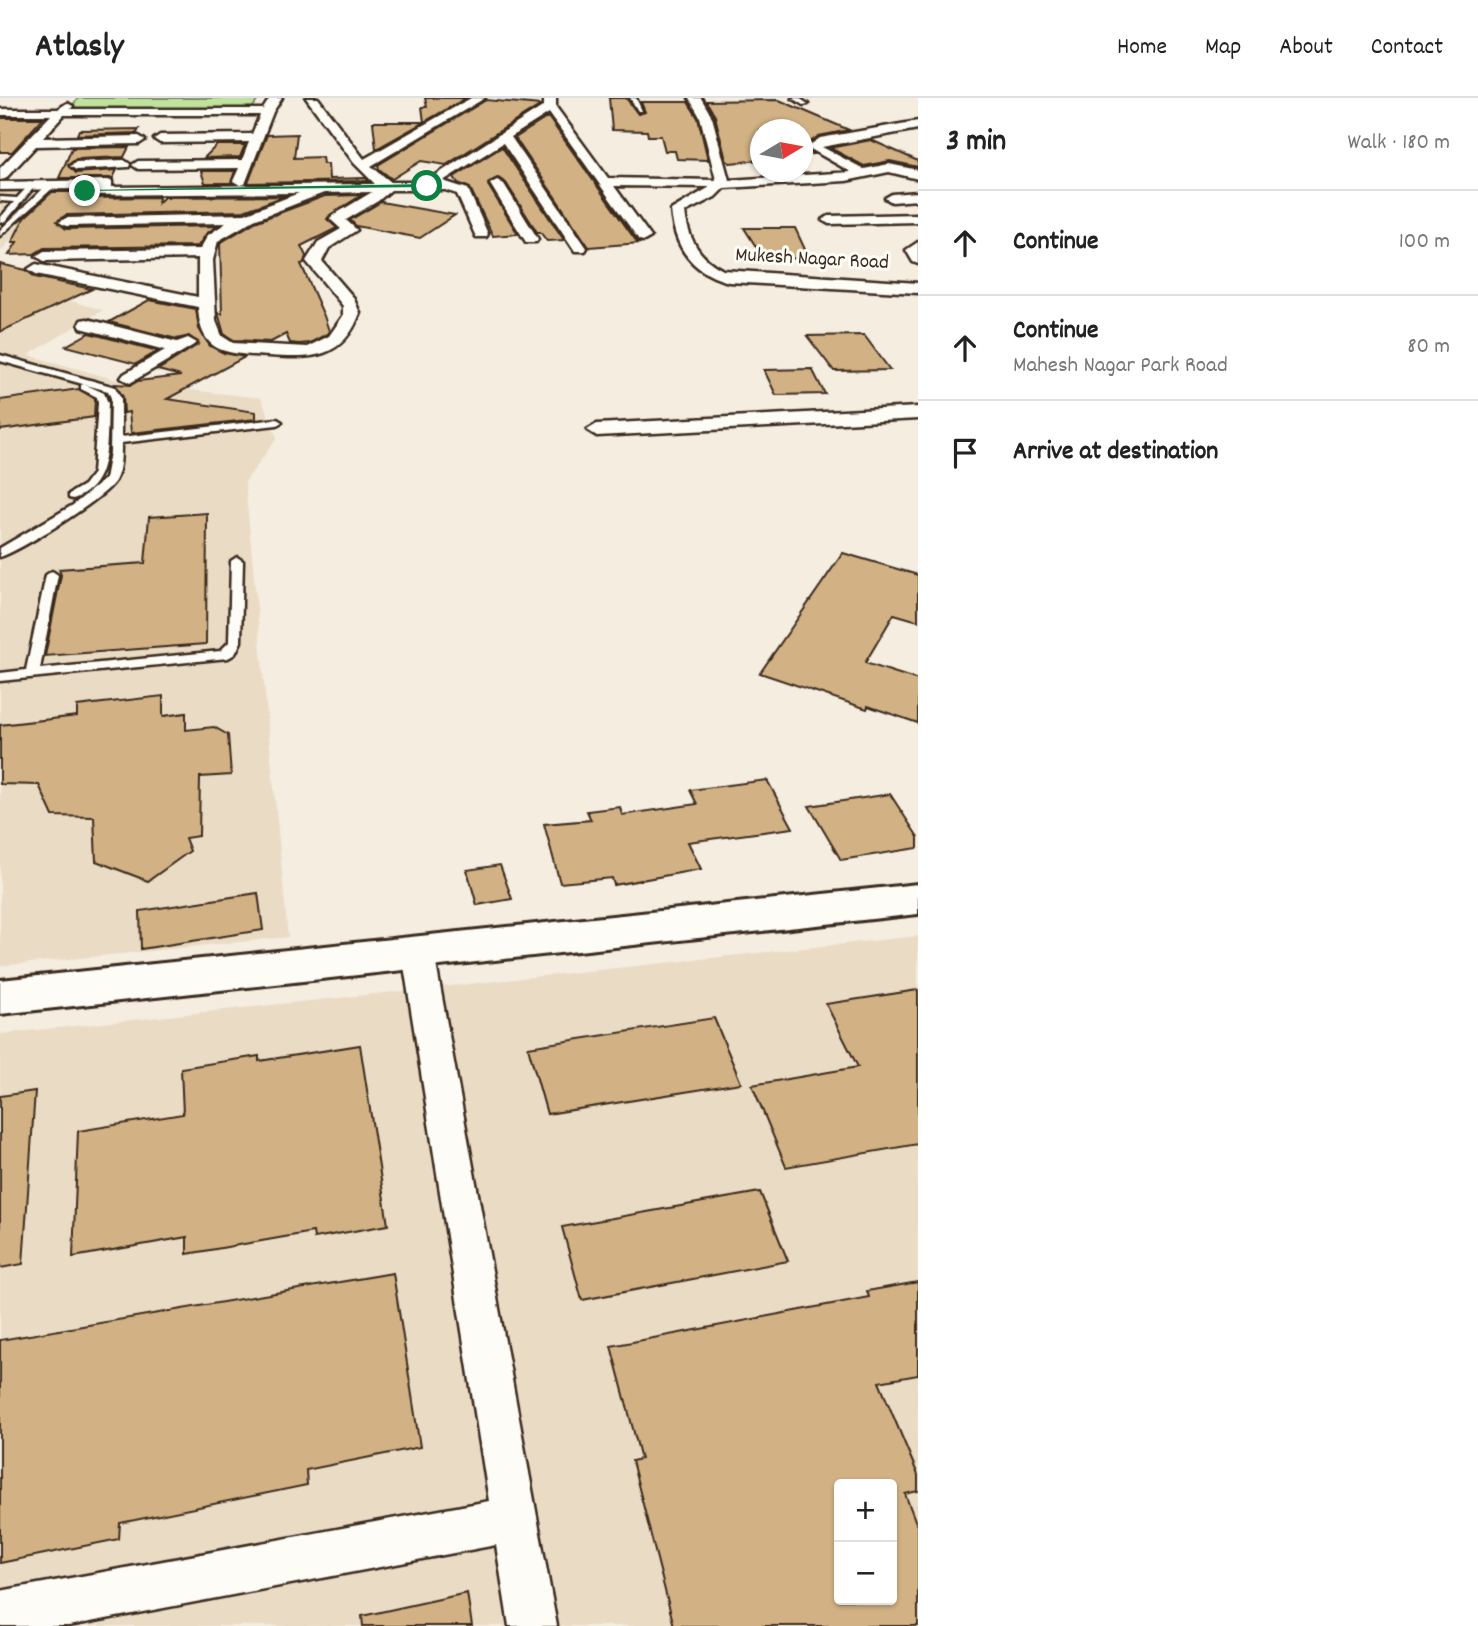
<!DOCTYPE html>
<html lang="en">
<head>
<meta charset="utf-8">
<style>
	body { margin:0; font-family:Dekko,sans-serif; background:#f2f2f2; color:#222 }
	.controls { position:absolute; right:21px; bottom:21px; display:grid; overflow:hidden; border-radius:7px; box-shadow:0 2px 5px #0004 }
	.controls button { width:63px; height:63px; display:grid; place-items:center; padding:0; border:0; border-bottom:2px solid #e0e0e0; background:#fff; color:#222; font:35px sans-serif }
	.compass { position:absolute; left:750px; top:21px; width:63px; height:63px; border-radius:50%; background:#fff; box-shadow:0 2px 5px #0004; rotate:80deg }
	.stop { position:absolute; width:21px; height:21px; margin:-16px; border:5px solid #0b8043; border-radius:50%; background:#fff }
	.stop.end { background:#0b8043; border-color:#fff; box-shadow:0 2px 7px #0008 }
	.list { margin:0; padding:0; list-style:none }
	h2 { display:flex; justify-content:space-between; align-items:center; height:91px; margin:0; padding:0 28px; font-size:30px }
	h2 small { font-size:23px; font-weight:400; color:#767676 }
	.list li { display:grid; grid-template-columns:46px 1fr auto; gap:21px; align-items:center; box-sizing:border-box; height:105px; padding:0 28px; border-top:2px solid #e0e0e0 }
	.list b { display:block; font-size:26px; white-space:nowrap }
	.list p { margin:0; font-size:23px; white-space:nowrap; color:#767676 }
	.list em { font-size:23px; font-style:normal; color:#767676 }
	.icon { flex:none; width:38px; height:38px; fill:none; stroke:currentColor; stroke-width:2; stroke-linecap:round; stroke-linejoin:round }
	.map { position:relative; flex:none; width:918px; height:1528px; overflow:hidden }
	header { display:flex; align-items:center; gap:42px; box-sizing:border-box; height:98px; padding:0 35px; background:#fff; border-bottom:2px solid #e0e0e0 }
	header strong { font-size:33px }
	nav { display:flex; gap:38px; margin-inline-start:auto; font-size:24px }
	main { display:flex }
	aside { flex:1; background:#fff }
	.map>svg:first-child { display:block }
</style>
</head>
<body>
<header>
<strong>Atlasly</strong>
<nav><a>Home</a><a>Map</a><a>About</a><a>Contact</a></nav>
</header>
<main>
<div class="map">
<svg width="918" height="1528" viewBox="0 0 918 1528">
	<rect width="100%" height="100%" fill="#f4ede0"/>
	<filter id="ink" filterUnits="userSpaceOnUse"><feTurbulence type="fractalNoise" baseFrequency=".0143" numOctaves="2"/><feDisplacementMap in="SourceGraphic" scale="14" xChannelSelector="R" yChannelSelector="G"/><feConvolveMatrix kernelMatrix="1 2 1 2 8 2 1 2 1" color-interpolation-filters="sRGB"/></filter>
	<g filter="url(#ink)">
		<g fill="#eadbc5" fill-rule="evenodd">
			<path d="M0,91H54L0,154Z"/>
			<path d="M0,184L103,212L28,257L128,285L261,300L277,340L245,384L288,839L0,868Z"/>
			<path d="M918,838V1528H0V936ZM839,1386H892V1502H839Z"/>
		</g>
		<path fill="#bee39d" stroke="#7c865e" stroke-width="2" d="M78,0H259L251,12L68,14Z"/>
		<g fill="#d2b285" stroke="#3b2a1e" stroke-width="2" fill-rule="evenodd">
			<path d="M425,0H466L424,24L422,9H427Z"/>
			<path d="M609,0H626L638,16L645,14L641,4H688L698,20L708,62L677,61L675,53H665L661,38H648L647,33L612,32Z"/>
			<path d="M486,2L541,7L446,67L421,63L392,81L379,71L378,67Z"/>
			<path d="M779,2L849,32L819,38L804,48L814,56L802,57V32H760V62L730,65L726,62L715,18L706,3Z"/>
			<path d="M548,19L637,144L641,145L589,149L515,40Z"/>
			<path d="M0,20H43L12,54H0Z"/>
			<path d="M373,24H424L376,51Z"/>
			<path d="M139,31L137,35L77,37L79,32Z"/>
			<path d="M297,36L294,60L322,59L323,66H328L329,81L366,80L369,83L248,85L267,37Z"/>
			<path d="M871,42L918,63V69L890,63L864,68L830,50Z"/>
			<path d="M217,47H245L240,59L204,60Z"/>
			<path d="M129,49L124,59L76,61L68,67L76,75L117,72L113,80H59L72,50Z"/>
			<path d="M502,49L564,142L547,143L540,134H537L506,85L498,80L489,84L488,87L518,136L493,138L470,90L458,85L454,79Z"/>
			<path d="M201,73H235L231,85H205Z"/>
			<path d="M52,94H77L78,98L85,100L159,99L158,105L164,99L285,98L244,113L66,117L57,123L66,131L217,128L206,136L198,148L44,150L34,156L9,157L17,144H12L24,120Z"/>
			<path d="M362,97L330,117L327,121L337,130L301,148L306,158L304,165L301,166L324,218L329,233L327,236L310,245L299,246L290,245L286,236L271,244L234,242L224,236L218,215L222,216L220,145L255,124L325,98Z"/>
			<path d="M381,104L455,117L420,140L356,128L350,122Z"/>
			<path d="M744,130H795L809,160L764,161Z"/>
			<path d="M0,166L26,172L35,179L92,191L0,234Z"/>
			<path d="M149,202L196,211L199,231L210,248L224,255L245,259L167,301L256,314V321L131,335L129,314L124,315L123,299L115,286L131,287L138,283L181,278L158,272L199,246L189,238L177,241L109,224Z"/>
			<path d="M89,235L158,253L136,266L66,248Z"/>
			<path d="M864,237L890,272L834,273L807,238Z"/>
			<path d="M812,271L825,296L776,297L764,272Z"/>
			<path d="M79,291L95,301L94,319L0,332V302Z"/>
			<path d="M207,415L206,546L45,558L61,477L59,471L145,465L149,419Z"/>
			<path d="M843,455L918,477V523L894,516L865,565L918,582V625L868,608L867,611L760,575Z"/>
			<path d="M163,598V618L186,615V632L214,629L228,637L231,677L200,679L199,738L185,740L190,753L148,783L96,763L94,719L53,718L39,687L0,686V627L77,618V608Z"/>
			<path d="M767,682L793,730L688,744L701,771L614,787L612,780L560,785L544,726L591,722L587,713L620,709L622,717L697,706L690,692Z"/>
			<path d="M890,696L918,739V750L841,762L809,708Z"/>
			<path d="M500,767L512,801L477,807L467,772Z"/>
			<path d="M258,795L263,832L141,851L140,813Z"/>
			<path d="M918,892V1046L786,1069L752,987L858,969L826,906Z"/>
			<path d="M714,920L741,985L547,1016L528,949Z"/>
			<path d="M360,947L388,1127L314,1140L313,1134L187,1156V1139L73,1159L78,1033L183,1016L181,970L259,958V963Z"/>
			<path d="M35,993L23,1166L0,1170V998Z"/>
			<path d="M760,1094L788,1163L582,1202L562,1129Z"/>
			<path d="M393,1175L420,1349L306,1372L307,1387L120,1425L119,1441L0,1465V1242Z"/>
			<path d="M918,1184V1277L879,1284L918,1377V1393L905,1396L918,1430V1528H674L632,1363L641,1361L611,1248L869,1199L867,1193ZM839,1386H892V1502H839Z"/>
			<path d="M467,1495L472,1528H363L362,1518Z"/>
		</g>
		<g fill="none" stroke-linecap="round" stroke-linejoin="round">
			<defs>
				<g id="lane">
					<path d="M630,0H636L642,13H638Z"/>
					<path d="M792,0H799L808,6L803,7Z"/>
					<path d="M30,86L36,87L5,124H0V120L14,104L0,103V99L17,100Z"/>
					<path d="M48,86L55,88L0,138V132Z"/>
					<path d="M0,257L115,289L121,300V339L277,321L282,324L277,327L121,345C121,357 121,372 115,383C104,401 21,452 0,459V450L73,407L105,381L110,354L111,300L108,293L0,263Z"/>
					<path d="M84,286L104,295L108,305C106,340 113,388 73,401L69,400V396L84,387L93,375L98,305L97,299L81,291V287Z"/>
					<path d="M237,459L243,463L241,544L235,556L228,560L0,583V575L26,572L46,477L52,473L58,477L40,571L220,553L229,544L231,463Z"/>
				</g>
				<g id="street">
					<path d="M270,0H282L273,14L245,86L240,87L233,83L239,70L138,71L132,67L138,63L242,62L249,44L160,45L154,41L160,37L252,36L260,17H64L43,40L139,38L145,42L139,46L36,48L5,81L0,82V70L51,17H0V11H58L67,5L73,8L71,11H263Z"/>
					<path d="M306,0H318L364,61L471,0H485L371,68L391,84H425L544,8V0H556V9L608,80L716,82L700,19L689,0H701L712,19L729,82L851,74L807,49L820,40L918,23V31L822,49L864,71L889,66L918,72V81L889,74L846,83L724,90L715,99L685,114C688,141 699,160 723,172L918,185V195L729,184C692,175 674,149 671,112L710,89L614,88L651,139L644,143L639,142L549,15L511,39L587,150L585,153H575L503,45L443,83L468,91L488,136L486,139H476L457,96L445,92H391L378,103L346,122L357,132L329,150L322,163L353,199L360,215C343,261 312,261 269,258C254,257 240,257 225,253C204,247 199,229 198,209L36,176L28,171L36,166L198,199V160L44,163L36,158L44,153L200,151L208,137L226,125L66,128L59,124L66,120L245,116L299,95L85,97L80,96V91L0,92V84L107,82L112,83V89L375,86L354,65ZM372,94L332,118L330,121L341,131L318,144L306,163L343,208V218L329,238L307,249L233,245L222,238L216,223L213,162L218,143L254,122L324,95Z"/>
					<path d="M124,62L130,66L129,69L76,72L70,68L76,64Z"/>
					<path d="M497,82L504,86L538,141L536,144H526L524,141L490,86Z"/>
					<path d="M918,94V102L892,104L885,100L892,96Z"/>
					<path d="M918,116V124L829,126L822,122L829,118Z"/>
					<path d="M918,144V166L913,164L906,152Z"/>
					<path d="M87,221L177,244L188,240L197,245L130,285L121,280L124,276L165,252L81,230L79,226L81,222Z"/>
					<path d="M918,309V321L597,338L587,332L597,326Z"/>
					<path d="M418,843L429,846L434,855L557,1528H509L496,1447L69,1528H0V1493L489,1403L402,855L407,846Z"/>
				</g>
				<path id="secondary" d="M918,786V816L0,916V882Z"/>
			</defs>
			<use href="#lane" stroke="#3b2a1e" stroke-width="5"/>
			<use href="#street" stroke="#3b2a1e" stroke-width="5"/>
			<use href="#secondary" stroke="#3b2a1e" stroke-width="6"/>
			<use href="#lane" fill="#fdfcf7" fill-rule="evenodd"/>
			<use href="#street" fill="#fdfcf7" fill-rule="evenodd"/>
			<use href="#secondary" fill="#fdfcf7" fill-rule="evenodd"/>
		</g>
	</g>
	<path fill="#0b8043" d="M427,86L429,89L83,93L85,92Z"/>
	<g text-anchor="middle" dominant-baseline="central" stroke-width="6" stroke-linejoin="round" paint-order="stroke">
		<g font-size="21" fill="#3b2a1e" stroke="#fdfcf7">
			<text transform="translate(812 162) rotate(3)">Mukesh Nagar Road</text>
		</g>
	</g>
</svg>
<div class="controls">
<button>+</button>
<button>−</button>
</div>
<svg class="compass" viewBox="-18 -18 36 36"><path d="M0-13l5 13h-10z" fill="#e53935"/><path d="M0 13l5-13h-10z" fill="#767676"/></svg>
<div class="stop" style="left:427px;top:88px"></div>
<div class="stop end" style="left:85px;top:93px"></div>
</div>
<aside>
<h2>3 min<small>Walk · 180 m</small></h2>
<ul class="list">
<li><svg class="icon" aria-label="ahead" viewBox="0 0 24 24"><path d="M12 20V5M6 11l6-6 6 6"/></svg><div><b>Continue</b></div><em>100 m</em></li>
<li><svg class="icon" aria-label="ahead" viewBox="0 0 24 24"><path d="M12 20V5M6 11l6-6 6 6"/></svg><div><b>Continue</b><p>Mahesh Nagar Park Road</p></div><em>80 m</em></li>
<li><svg class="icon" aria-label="arrive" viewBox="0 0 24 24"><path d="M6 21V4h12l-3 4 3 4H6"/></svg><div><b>Arrive at destination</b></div></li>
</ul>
</aside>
</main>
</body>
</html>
